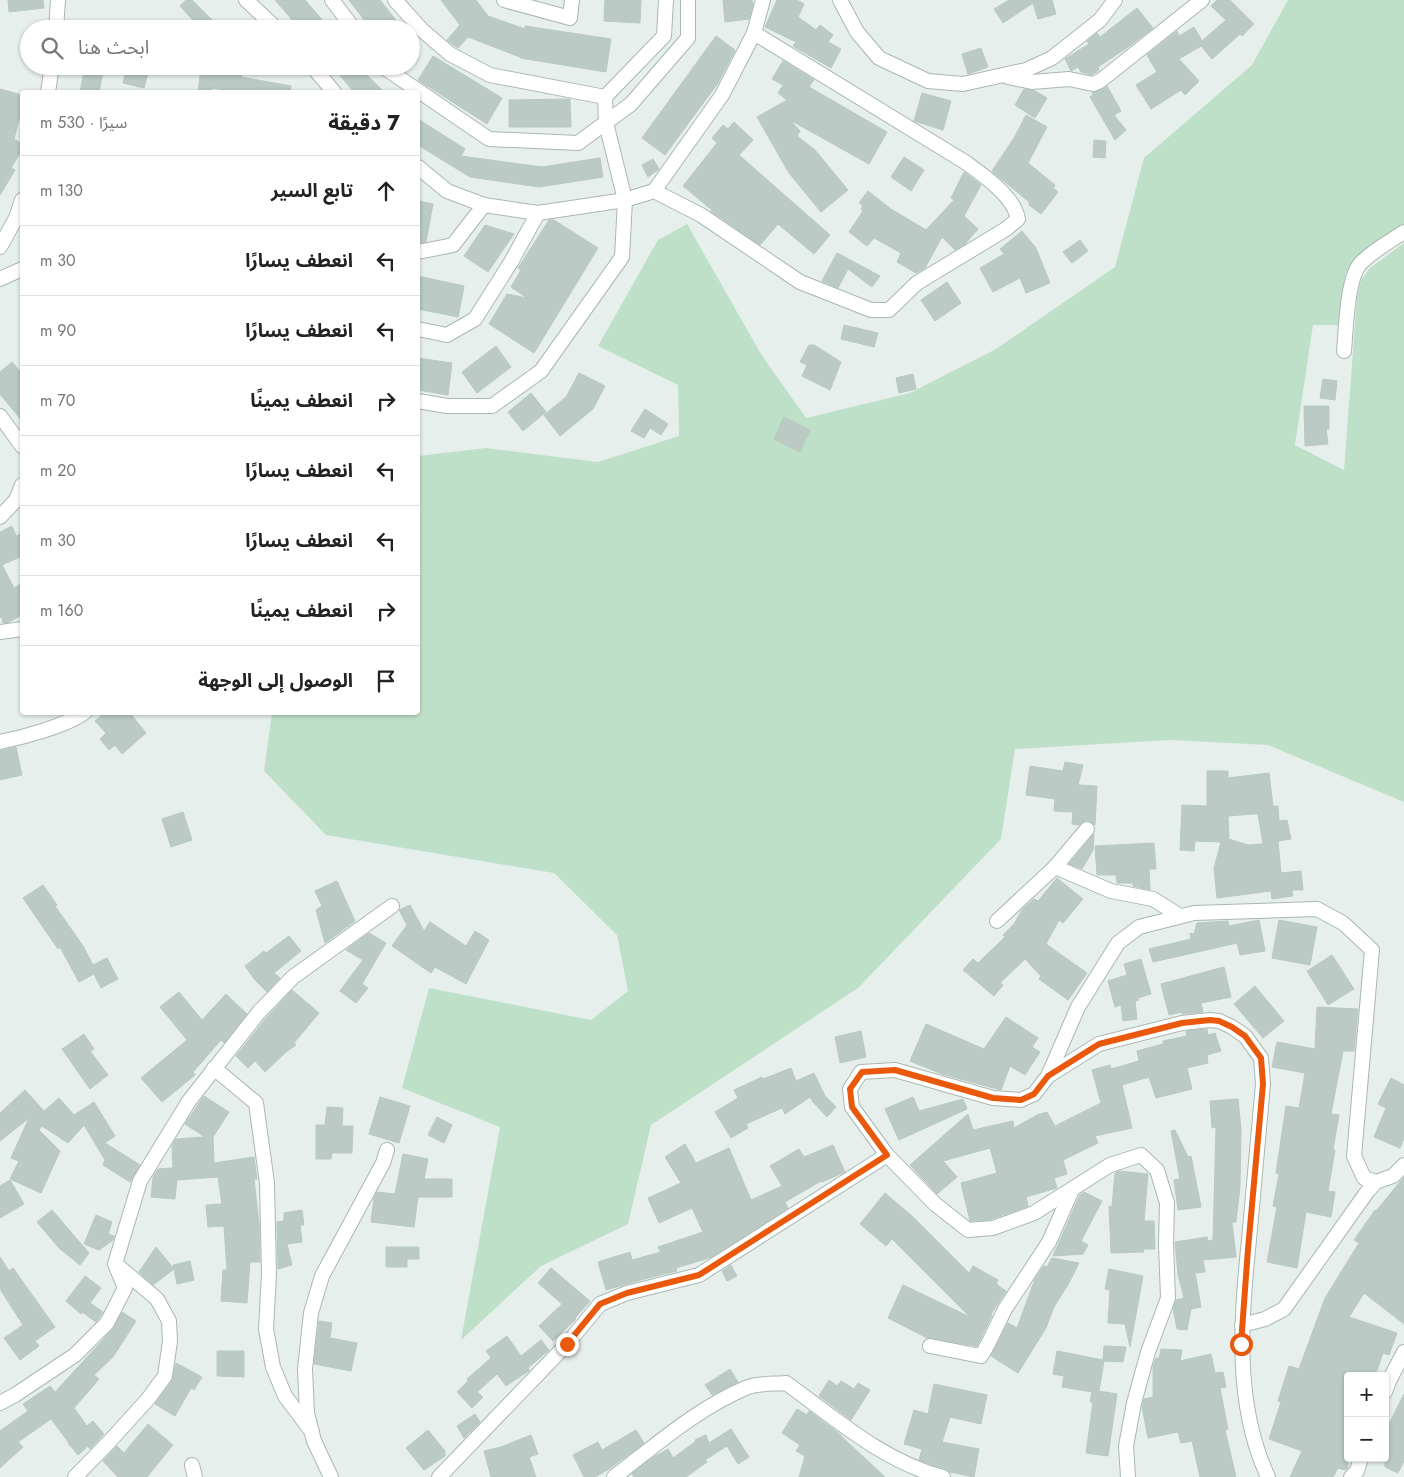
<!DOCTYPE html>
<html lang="ar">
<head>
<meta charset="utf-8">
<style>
	body { margin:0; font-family:Jost,"Noto Sans Arabic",sans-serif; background:#f6f6f6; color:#222; direction:rtl }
	.controls { position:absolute; right:15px; bottom:15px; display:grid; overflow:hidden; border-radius:5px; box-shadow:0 1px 4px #0004 }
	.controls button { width:45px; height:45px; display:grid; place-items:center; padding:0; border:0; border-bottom:1px solid #e0e0e0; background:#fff; color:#222; font:25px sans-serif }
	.stop { position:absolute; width:15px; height:15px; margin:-11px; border:4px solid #ea580c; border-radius:50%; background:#fff }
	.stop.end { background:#ea580c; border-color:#fff; box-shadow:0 1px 5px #0008 }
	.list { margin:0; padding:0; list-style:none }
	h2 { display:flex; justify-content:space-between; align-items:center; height:65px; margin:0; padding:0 20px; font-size:21px }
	h2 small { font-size:16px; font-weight:400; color:#767676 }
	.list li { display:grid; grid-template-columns:32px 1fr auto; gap:15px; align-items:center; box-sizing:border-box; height:70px; padding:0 20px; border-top:1px solid #e0e0e0 }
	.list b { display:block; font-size:19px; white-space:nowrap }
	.list em { font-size:16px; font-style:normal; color:#767676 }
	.icon { flex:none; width:28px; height:28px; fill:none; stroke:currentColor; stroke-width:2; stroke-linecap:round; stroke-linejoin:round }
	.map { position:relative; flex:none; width:1404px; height:1477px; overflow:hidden; direction:ltr }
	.search { position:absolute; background:#fff; box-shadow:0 1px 4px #0004; left:20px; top:20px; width:400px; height:55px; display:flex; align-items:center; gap:12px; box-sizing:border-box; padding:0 18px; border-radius:28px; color:#767676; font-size:19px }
	.panel { position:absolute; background:#fff; box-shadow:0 1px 4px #0004; left:20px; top:90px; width:400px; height:625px; border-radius:5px; direction:rtl }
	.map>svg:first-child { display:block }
</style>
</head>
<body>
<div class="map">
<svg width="1404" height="1477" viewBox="0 0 1404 1477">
	<rect width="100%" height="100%" fill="#e6efeb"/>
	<path fill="#bfe0c8" d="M1288,0H1404V225L1364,251L1346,272L1338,325H1313L1295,445L1344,470L1357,298L1361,280L1370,268L1404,243V802L1268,745L1170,740L1015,749L1001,839L858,988L651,1125L628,1224L541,1266L461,1340L500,1127L402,1088L429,988L591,1020L628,991L617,935L554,873L326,835L264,771L272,713L418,712V456L486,448L598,462L679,436L678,385L598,346L658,240L687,224L761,354L806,418L910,393L996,349L1115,267L1144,158L1252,65Z"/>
	<g fill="#bbcac4" stroke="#b8c9c2" fill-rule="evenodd">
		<path d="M8,0H43L44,8L9,12Z"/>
		<path d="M186,0H192L214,22L207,29H201L180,6Z"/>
		<path d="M275,0H305L330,29H300Z"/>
		<path d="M349,0H380L403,29H371Z"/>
		<path d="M441,0H476L488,16L525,29V26L611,39L606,72L520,58V57L468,37L458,48L447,40L460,25Z"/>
		<path d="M605,0H641L640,23L604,21Z"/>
		<path d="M723,0H752L753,5L749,19L725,22Z"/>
		<path d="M777,0H797L804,4L798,17L816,30L820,25L833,35L828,42L841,49L831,68L793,46L796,42L765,27Z"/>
		<path d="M1009,0H1052L1056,14L1038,19L1033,3L1003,23L994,9Z"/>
		<path d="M1217,0H1230L1254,24L1242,36L1240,34L1212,59L1201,46L1179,59L1199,81L1185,95L1181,90L1151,109L1136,85L1157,72L1147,55L1177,31L1179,36L1194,27L1202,41L1226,20L1211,6Z"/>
		<path d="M1137,8L1153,28L1128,47L1098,67L1099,70L1095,73L1092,75L1081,72L1078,67L1071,71L1065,59L1089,44L1087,41L1097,33L1100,37Z"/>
		<path d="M716,36L735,50L718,83L665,155L642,138Z"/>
		<path d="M981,48L988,67L968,74L962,54Z"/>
		<path d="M433,56L502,98L487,124L418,80Z"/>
		<path d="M783,61L814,80L809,87L887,132L869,164L790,120L800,131L797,136L815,150L848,190L821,212L789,173L757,117L787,100L778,93L783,85L772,79Z"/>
		<path d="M85,66H104L99,92H80Z"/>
		<path d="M127,66H150L144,88L123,83Z"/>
		<path d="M201,66H243L241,77L291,86L290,92H240L212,88V92H198Z"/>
		<path d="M332,66H358L384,92H354Z"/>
		<path d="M1107,86L1121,111L1114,115L1126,130L1115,140L1090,97L1093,95L1092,93Z"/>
		<path d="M0,89L22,95V107L14,139L22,144V150L11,168L15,170L0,195Z"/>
		<path d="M1024,89L1035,91L1047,98L1035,118L1015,105Z"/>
		<path d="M922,93L951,101L943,130L914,121Z"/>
		<path d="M570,99L571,127H509V100Z"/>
		<path d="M1026,115L1047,127L1028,163L1055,185L1053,188L1058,192L1041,214L1029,205V202L992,171L1014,138Z"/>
		<path d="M418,119L465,149L461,156L542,167L600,158L603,177L539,187L470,177L418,145Z"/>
		<path d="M734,122L753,140L739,155L830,235L814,254L778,224L760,245L711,211L712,210L683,186L717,143L712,138L723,125L728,129Z"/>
		<path d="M1094,140L1106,141L1105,158L1093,157Z"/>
		<path d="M904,157L924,170L911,191L891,177Z"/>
		<path d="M653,159L659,169L648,177L642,165Z"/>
		<path d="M964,172L981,185L964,216L978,229L965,244L955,250L942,237L925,268L916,273L897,262L901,253L874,238L867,246L849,232L863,211L861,209L863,205L859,203L868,191L891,209L926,230L954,200L951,198Z"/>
		<path d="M418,201L433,204L426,242L418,243Z"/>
		<path d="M549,220H554L598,248L534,353L489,324L507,294L527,298L511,287L521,270L518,268Z"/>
		<path d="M485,225L514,234L488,272L464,256Z"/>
		<path d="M1022,231L1036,248L1050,283L1026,293L1020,278L993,292L980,268L1004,254L1000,249Z"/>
		<path d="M1080,240L1088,251L1072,263L1063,252Z"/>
		<path d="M837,253L841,255L880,276L872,287L848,269L838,288L822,281Z"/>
		<path d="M418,276L464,286L458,317L418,309Z"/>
		<path d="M947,282L961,303L935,321L921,300Z"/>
		<path d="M844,325L878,333L874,347L841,339Z"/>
		<path d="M809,345H814L841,362L830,390L802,376L807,365L800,362Z"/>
		<path d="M496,346L511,367L477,393L462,372Z"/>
		<path d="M418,358L452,363L448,395L418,390Z"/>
		<path d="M12,362L22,374V421L0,394V372Z"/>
		<path d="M579,373L605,386L593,409L560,436L544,415L566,397Z"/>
		<path d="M913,374L916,389L899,393L896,378Z"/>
		<path d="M1323,379L1337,381L1335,400L1320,398Z"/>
		<path d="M531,393L546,412L523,431L508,412Z"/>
		<path d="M1304,406H1329V429H1326L1328,444L1305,446Z"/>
		<path d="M645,409L668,424L661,435L650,428L644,438L631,431Z"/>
		<path d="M784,417L810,430L800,452L774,439Z"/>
		<path d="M12,526L16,536L22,533V556L2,565L14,588L22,583V615L9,622L3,623L2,617L0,618V532Z"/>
		<path d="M105,712H129L146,733L122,754L115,745L109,750L100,739L106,733L95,721Z"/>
		<path d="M16,747L22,775L0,780V751Z"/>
		<path d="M1065,762L1083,765L1078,785L1097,786L1095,825L1088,820L1084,821L1079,825L1072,824L1073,812L1054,811L1055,799L1026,795L1030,766L1063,771Z"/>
		<path d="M1207,771H1228V778L1269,773L1273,806H1278L1279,821L1287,820L1291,839L1278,841L1281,873L1301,871L1303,890H1292L1293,896L1272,899L1271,891L1217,898L1214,868L1221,842L1195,841L1194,851L1180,850L1182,805L1207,806ZM1252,814H1258L1263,844L1248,845L1229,839L1228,816Z"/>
		<path d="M183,812L192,840L171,847L162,819Z"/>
		<path d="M1094,834L1093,850L1082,869L1069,864Z"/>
		<path d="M1154,843L1156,869H1149L1150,890L1133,886V883H1117L1116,875H1097L1095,846Z"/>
		<path d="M1057,878L1083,899L1063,923L1059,920L1046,944L1087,973L1068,1000L1039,979L1041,976L1025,959L1000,983L1003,985L994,996L963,970L973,959L978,963L1005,937L1003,935L1014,924L1022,910L1034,899L1038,901Z"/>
		<path d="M337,881L355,921L325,943L316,910L322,906L315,891Z"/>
		<path d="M43,885L57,905L55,906L83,946L93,965L107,958L118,979L101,988L94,974L79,982L60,947L58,949L23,898Z"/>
		<path d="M410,905L424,931L430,922L466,946L475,931L489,940L466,984L435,967L431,973L392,946L407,925L399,910Z"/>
		<path d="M1259,920L1265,951L1240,955L1237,943L1153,962L1149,949L1191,939L1190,933L1194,934L1197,923L1228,921L1229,926Z"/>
		<path d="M1279,920L1317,927L1310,965L1272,958Z"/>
		<path d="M369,933L386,943L362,984L368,988L356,1003L340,991L363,960L346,950Z"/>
		<path d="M289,936L301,951L274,973L280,978L267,992L255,980L245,966L264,951L266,953Z"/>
		<path d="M1332,955L1354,989L1328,1005L1307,971Z"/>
		<path d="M1141,959L1151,994L1138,998L1139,1000L1135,1001L1137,1019L1123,1021L1121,1005L1115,1007L1108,981L1127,975L1124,964Z"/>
		<path d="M1224,967L1231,997L1201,1003L1203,1012L1182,1014V1012L1169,1015L1161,984Z"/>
		<path d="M1255,986L1284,1021L1263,1038L1234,1004Z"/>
		<path d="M292,990L319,1013L294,1043L296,1045L286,1052L265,1072L255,1061L248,1068L236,1056L266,1018Z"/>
		<path d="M179,992L202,1020L226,994L247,1014L224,1043L221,1040L193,1072L195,1075L162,1102L141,1078L187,1040L160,1007Z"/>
		<path d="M1317,1007L1358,1009L1357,1019L1354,1051H1343L1331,1114L1339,1115L1333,1149L1335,1150L1328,1191L1335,1192L1331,1217L1306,1212L1297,1268L1267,1262L1277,1207L1273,1206L1279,1174L1276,1173L1286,1106L1299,1108L1305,1073L1272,1067L1277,1042L1315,1049Z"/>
		<path d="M1006,1017L1038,1038L1032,1047L1040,1052L1025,1075L1010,1066L1001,1090L942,1074L910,1061L926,1024L984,1049Z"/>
		<path d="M1207,1029L1208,1035L1215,1033L1221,1051L1207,1055L1208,1063L1187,1068L1192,1089L1156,1098L1149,1077L1122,1085L1132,1128L1095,1136L1098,1143L1063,1160L1067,1174L1054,1178L1057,1188L1026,1197L1028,1206L989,1220L970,1221L961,1183L997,1173L990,1148L943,1161L957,1177L937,1194L910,1165L968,1114L973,1130L1013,1121L1014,1128L1037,1115L1047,1112L1055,1126L1101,1103L1092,1070L1110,1065L1111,1069L1139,1061L1137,1051L1163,1044V1041L1187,1036L1186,1031Z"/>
		<path d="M861,1031L866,1057L840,1063L835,1037Z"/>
		<path d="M84,1034L94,1049L90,1051L108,1075L90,1089L62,1049Z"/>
		<path d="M791,1068L796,1081L814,1073L825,1096L836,1107L827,1117L813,1102L810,1097L785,1114L782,1108L746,1124L748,1128L731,1138L715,1112L738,1098L734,1090L762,1077L763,1079Z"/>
		<path d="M1391,1078L1404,1085V1138L1400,1148L1374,1137L1386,1108L1378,1104Z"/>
		<path d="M25,1090L44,1111L59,1098L74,1115L94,1102L115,1136L105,1143L140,1165L130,1182L103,1165L105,1160L84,1125L68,1143L42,1126L39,1130L60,1151L41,1193L10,1179L19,1161L11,1158L29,1118L0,1141V1113Z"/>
		<path d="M204,1096L229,1112L213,1137L214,1163L254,1157L257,1179H254L259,1224L260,1262H250L247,1303L221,1301L223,1270H227L224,1226L208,1227L206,1205L222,1204L218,1177L177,1180L175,1199L151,1197L153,1177L158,1169L173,1168L172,1146L176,1139L205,1137L185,1124Z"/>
		<path d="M380,1097L410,1106L399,1143L369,1134Z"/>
		<path d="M913,1097L919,1111L963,1099L967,1109L899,1140L885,1109Z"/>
		<path d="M1238,1099L1241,1129L1240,1187L1236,1222H1232L1236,1257L1203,1260L1205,1272L1195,1273L1201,1307L1191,1309L1187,1330L1177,1329L1173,1309L1176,1300L1184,1298L1178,1275L1175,1242L1207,1237L1208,1241L1213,1240L1216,1127L1212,1128L1210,1101Z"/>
		<path d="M327,1107L343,1108L342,1126H353L352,1153H332L331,1159H316V1125H325Z"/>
		<path d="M437,1117L452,1125L444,1143L428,1135Z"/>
		<path d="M1175,1130L1188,1157L1191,1156L1201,1207L1178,1210L1174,1180L1180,1179L1171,1131Z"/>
		<path d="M685,1144L696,1163L729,1148L751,1200L782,1186L770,1166L799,1149L804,1157L833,1145L845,1172L822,1182L821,1181L785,1202L788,1208L712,1257L676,1268L677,1271L644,1279L606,1290L598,1262L630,1252L632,1260L661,1252L658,1247L703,1232L692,1208L659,1223L648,1198L681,1183L665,1157Z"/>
		<path d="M403,1154L428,1159L424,1179H452V1197H418L414,1227L371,1222L374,1198L377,1192L395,1194Z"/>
		<path d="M1119,1171L1148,1174L1144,1221H1154L1155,1249H1143L1144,1252L1111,1253L1109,1206L1112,1207L1115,1173Z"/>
		<path d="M1404,1177V1324L1364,1293L1349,1317L1397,1333L1389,1355L1383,1353L1375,1376H1348V1468L1345,1470L1338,1468L1333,1477H1290L1302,1451L1269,1439L1281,1402L1278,1401L1289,1366L1299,1369L1325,1298L1359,1243L1354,1240L1375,1210L1376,1211Z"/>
		<path d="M10,1180L24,1204L0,1218V1186Z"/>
		<path d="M1084,1192L1102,1201L1081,1241L1088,1245L1083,1254L1053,1256L1080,1195Z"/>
		<path d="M885,1193L913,1217L969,1273L973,1266L998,1280L996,1284L1006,1291L991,1314L992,1315L977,1346L927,1338L888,1318L903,1285L970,1317L892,1239L886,1246L860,1224Z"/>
		<path d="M52,1210L89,1253L80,1265L59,1248L37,1222Z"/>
		<path d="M302,1210L304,1225H300L302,1242L287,1244L292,1265L278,1269L277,1222L283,1221L284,1219V1213Z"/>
		<path d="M96,1215L112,1222L108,1234L114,1236L113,1240L99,1250L84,1244Z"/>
		<path d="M156,1247L174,1269L153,1285L139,1272Z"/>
		<path d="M386,1247H419V1259H407V1267H386Z"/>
		<path d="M0,1257L9,1271L13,1268L55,1327L35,1341L39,1346L20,1360L4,1338L23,1325L0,1289Z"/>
		<path d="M1052,1258L1079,1263L1069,1283L1054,1307L1046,1328L1018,1373L991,1356L1008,1323L1017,1328L1035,1279L1044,1266L1047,1267Z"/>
		<path d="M190,1261L194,1280L177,1284L173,1265Z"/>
		<path d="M731,1265L737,1276L727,1281L722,1271Z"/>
		<path d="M551,1268L590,1301L575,1318L576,1319L553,1341L539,1326L562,1304L538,1283Z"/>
		<path d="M1109,1269L1143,1276L1130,1347L1125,1324L1108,1323L1110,1290L1105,1289Z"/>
		<path d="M85,1276L101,1288L90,1303L103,1312L96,1322L82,1312L81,1314L66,1301Z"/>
		<path d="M122,1312L136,1321L113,1357L94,1375L99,1379L94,1385L74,1408L87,1426L93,1421L104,1434L90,1449L88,1446L78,1455L68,1443H69L51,1419L18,1442L23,1447L0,1468V1431L28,1411L23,1404L50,1386L55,1392L113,1329Z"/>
		<path d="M319,1321L332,1323L330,1338L357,1343L351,1371L314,1364Z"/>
		<path d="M507,1336L521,1356L541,1340L549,1350L528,1368L530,1370L506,1386L497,1374L477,1392L483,1397L472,1408L457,1392L468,1381L467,1379L491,1358L486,1351Z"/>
		<path d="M1104,1346L1126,1347L1123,1362L1104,1361L1099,1391L1117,1394L1108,1456L1086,1453L1093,1402H1090L1092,1392L1062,1387L1064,1376L1053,1374L1057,1351L1103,1360Z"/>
		<path d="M1161,1349L1182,1350L1180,1361L1211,1354L1215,1373L1223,1372L1226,1387L1220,1388L1228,1429L1225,1430L1236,1477H1200L1192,1441L1181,1443L1178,1432L1148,1438L1142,1407L1144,1399L1153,1397V1366L1156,1358H1159Z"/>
		<path d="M217,1351H244V1377L217,1376Z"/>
		<path d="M176,1363L202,1377L194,1390L191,1388L175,1416L155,1404L172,1381Z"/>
		<path d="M730,1369L738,1382L712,1395L705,1385Z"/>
		<path d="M829,1380L837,1386L841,1381L854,1389L858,1383L870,1390L851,1420L819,1396Z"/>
		<path d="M934,1384L987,1395L981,1424L950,1417L942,1442L979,1449L974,1477L950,1472L946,1469L919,1460L922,1449L904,1444L914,1410L928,1414Z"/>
		<path d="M1404,1394V1461L1398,1473L1385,1467V1432Z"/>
		<path d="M797,1409L807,1415L809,1411L841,1435V1436L885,1477H799L805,1456L796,1451L800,1445L782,1433Z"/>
		<path d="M475,1414L480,1422L464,1438L457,1426Z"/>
		<path d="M148,1424L173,1445L147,1477H118L103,1461L117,1446L124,1453Z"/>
		<path d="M731,1429L749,1457L738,1464L727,1446L705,1460L707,1462L686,1477H634L632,1474L652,1458L668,1449L673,1458L696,1441L695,1440L706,1435L709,1443Z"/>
		<path d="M428,1430L445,1451V1456L424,1470L406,1448Z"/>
		<path d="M636,1430L644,1443L609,1469L595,1477H584L573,1455L598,1442L602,1450Z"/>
		<path d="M531,1435L538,1454L529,1457L536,1477H491L484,1451L501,1447Z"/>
	</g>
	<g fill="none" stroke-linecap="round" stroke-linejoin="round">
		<defs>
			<g id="minor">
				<path d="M246,0L277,29"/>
				<path d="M332,0L354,29"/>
				<path d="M395,0L422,30L450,54L490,75L605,97L606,123L625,200L538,213L484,205L447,191L418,167"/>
				<path d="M504,0L570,18L572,0"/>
				<path d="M840,0L857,32L879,58L928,81L963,84L1026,70L1052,58L1100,20L1115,0"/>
				<path d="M56,29L58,0"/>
				<path d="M312,66L334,92"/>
				<path d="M382,66L489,139L578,143L631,104L688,38V0"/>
				<path d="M1008,77L1032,82L1069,79L1093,84L1100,81L1202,0"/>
				<path d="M48,92L52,66"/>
				<path d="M605,97L664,36L666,0"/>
				<path d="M654,191L701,215L800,282L871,310H889L917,283L1006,229L1018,219C1014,196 983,175 965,162L754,33"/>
				<path d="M0,247L16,218L22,200"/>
				<path d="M418,252L453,245L484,205"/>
				<path d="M0,279L22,269"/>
				<path d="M418,329L447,335L475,319L511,262L538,213"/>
				<path d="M1344,351C1346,330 1347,279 1360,264C1372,251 1389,242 1404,232"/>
				<path d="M418,401L447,406H492L541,371L622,257L625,200L654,191L722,95L754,33L763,0"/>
				<path d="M0,416L22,446"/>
				<path d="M0,517L16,500L22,485"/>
				<path d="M0,632L22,629"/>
				<path d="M0,742C24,737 66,726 85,712"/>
				<path d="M1055,867L1087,829"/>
				<path d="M997,921L1055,867L1111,891L1153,899L1180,916"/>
				<path d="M214,1068L256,1103L267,1183L269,1274L266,1329L273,1367L285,1396L312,1432"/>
				<path d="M1048,1076L1099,1044L1182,1023L1210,1020L1219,1021L1232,1027L1245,1036L1261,1058L1263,1084C1259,1132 1254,1181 1250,1229C1242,1311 1232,1400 1268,1477"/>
				<path d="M1242,1325L1265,1319L1284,1309L1367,1192L1376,1182"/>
				<path d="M930,1346L981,1356L988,1344L1005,1309L1049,1242L1072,1190"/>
				<path d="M1385,1392L1390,1379L1404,1352"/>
				<path d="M0,1403L15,1395L75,1355L107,1323L125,1288L115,1264L140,1181L189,1101L259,1012L293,977L392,906"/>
				<path d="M192,1465L195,1477"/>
				<path d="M75,1477L109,1442L148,1399L165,1376L170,1341L169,1321L157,1299L118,1266"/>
				<path d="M331,1477L314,1441L307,1413L305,1369L311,1313L322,1276L383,1163L387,1150"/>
				<path d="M439,1477L567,1344L600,1304L627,1293L699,1275L887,1155"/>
				<path d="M614,1477C656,1445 699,1407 748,1387C759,1383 775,1384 786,1383C835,1418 884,1462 943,1477"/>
				<path d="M1128,1477L1126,1446L1134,1403L1148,1352L1168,1298L1166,1244L1167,1203L1157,1170L1141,1155L1110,1165L1034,1213L993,1228L968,1230L935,1204L887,1155L852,1107L850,1089L861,1072L895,1070L993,1098L1021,1100L1034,1094L1048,1076L1078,1007L1118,943L1139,927L1194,913L1317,909L1343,923L1372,950L1354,1156L1364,1178L1376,1182L1393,1176L1404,1165"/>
				<path d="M1351,1477L1357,1471L1361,1458"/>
			</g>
		</defs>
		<use href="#minor" stroke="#a8b8b2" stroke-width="16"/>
		<use href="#minor" stroke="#fff" stroke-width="14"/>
	</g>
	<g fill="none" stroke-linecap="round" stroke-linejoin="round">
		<path stroke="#ea580c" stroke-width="6" d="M567,1344L600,1304L627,1293L699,1275L887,1155L852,1107L850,1089L862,1072L895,1070L993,1098L1021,1100L1034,1094L1048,1076L1099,1044L1182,1023L1210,1020L1219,1021L1232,1027L1245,1036L1261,1058L1263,1084L1248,1249L1241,1344"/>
	</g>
</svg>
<div class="controls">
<button>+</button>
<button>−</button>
</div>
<div class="stop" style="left:1241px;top:1344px"></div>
<div class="stop end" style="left:567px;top:1344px"></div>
<div class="search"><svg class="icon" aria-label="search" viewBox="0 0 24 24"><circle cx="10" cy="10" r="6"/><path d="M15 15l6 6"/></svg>ابحث هنا</div>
<section class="panel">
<h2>7 دقيقة<small>سيرًا · 530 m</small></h2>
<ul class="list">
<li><svg class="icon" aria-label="ahead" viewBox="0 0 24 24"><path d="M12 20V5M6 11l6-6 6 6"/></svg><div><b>تابع السير</b></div><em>130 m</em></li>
<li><svg class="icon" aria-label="left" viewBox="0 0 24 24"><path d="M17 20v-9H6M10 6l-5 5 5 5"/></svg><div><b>انعطف يسارًا</b></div><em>30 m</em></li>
<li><svg class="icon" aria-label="left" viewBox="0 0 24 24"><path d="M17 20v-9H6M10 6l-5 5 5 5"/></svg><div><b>انعطف يسارًا</b></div><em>90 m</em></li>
<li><svg class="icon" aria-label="right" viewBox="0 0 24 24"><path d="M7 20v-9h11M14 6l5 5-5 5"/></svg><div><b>انعطف يمينًا</b></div><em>70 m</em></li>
<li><svg class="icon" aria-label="left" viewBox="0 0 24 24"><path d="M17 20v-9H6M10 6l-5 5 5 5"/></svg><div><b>انعطف يسارًا</b></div><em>20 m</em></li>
<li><svg class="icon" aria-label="left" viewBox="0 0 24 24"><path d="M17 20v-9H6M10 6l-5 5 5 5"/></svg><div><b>انعطف يسارًا</b></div><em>30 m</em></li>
<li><svg class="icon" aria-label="right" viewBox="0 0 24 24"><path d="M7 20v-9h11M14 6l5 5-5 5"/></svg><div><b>انعطف يمينًا</b></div><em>160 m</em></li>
<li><svg class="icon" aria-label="arrive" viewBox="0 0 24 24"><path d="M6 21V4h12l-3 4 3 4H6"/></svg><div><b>الوصول إلى الوجهة</b></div></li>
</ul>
</section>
</div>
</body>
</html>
